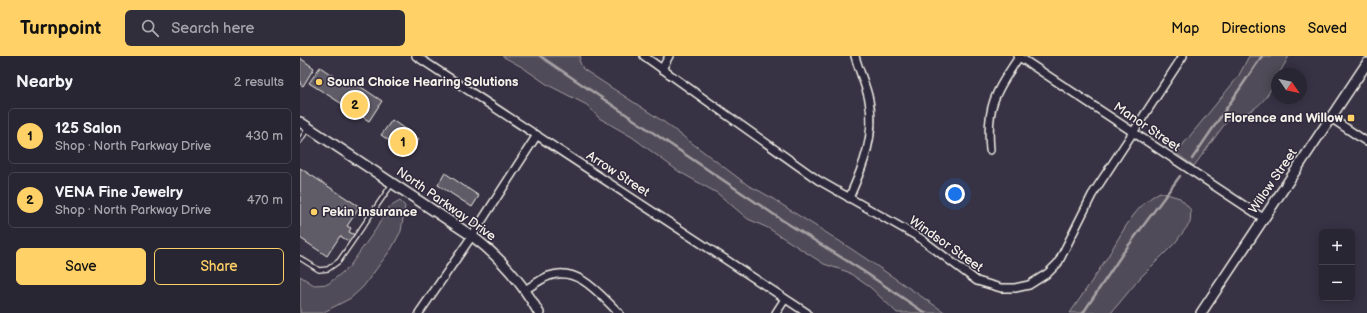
<!DOCTYPE html>
<html lang="en">
<head>
<meta charset="utf-8">
<style>
	body { margin:0; font-family:"Balsamiq Sans",sans-serif; background:#312e3b; color:#f1f3f6 }
	.controls { position:absolute; right:12px; bottom:12px; display:grid; overflow:hidden; border-radius:6px; box-shadow:0 2px 10px #0003 }
	.controls button { width:36px; height:36px; display:grid; place-items:center; padding:0; border:0; border-bottom:1px solid #45434e; background:#292633; color:#f1f3f6; font:20px sans-serif }
	.compass { position:absolute; left:971px; top:12px; width:36px; height:36px; border-radius:50%; background:#292633; box-shadow:0 2px 10px #0003; rotate:124deg }
	.you { position:absolute; left:655px; top:138px; width:14px; height:14px; margin:-10px; border:3px solid #fff; border-radius:50%; background:#1a73e8; box-shadow:0 0 0 6px #1a73e833 }
	.badge { display:grid; place-items:center; width:26px; height:26px; border-radius:50%; background:#ffd166; color:#111; font-size:13px; font-weight:700 }
	.pin { position:absolute; translate:-50% -50%; border:2px solid #fff; box-shadow:0 1px 4px #0006 }
	.list { margin:0; padding:0; list-style:none }
	h2 { display:flex; justify-content:space-between; align-items:center; height:52px; margin:0; padding:0 16px; font-size:17px }
	h2 small { font-size:13px; font-weight:400; color:#a5a5ac }
	.list li { display:grid; grid-template-columns:26px 1fr auto; gap:12px; align-items:center; box-sizing:border-box; height:56px; margin:0 8px 8px; padding:0 8px; border:1px solid #45434e; border-radius:6px }
	.list b { display:block; font-size:15px; white-space:nowrap }
	.list p { margin:0; font-size:13px; white-space:nowrap; color:#a5a5ac }
	.list em { font-size:13px; font-style:normal; color:#a5a5ac }
	.actions { display:flex; gap:8px; padding:12px 16px }
	.actions a { flex:1; padding:9px 0; border:1px solid #ffd166; border-radius:6px; text-align:center; font-size:14px; color:#ffd166 }
	.actions .main { background:#ffd166; color:#111 }
	.icon { flex:none; width:22px; height:22px; fill:none; stroke:currentColor; stroke-width:2; stroke-linecap:round; stroke-linejoin:round }
	.map { position:relative; flex:none; width:1067px; height:257px; overflow:hidden }
	header { display:flex; align-items:center; gap:24px; box-sizing:border-box; height:56px; padding:0 20px; background:#ffd166; color:#111 }
	header strong { font-size:19px }
	nav { display:flex; gap:22px; margin-inline-start:auto; font-size:14px }
	.search { width:280px; height:36px; background:#312e3b; display:flex; align-items:center; gap:10px; box-sizing:border-box; padding:0 14px; border-radius:6px; color:#a5a5ac; font-size:15px }
	main { display:flex }
	aside { flex:1; background:#292633 }
	.map>svg:first-child { display:block }
</style>
</head>
<body>
<header>
<strong>Turnpoint</strong>
<div class="search"><svg class="icon" aria-label="search" viewBox="0 0 24 24"><circle cx="10" cy="10" r="6"/><path d="M15 15l6 6"/></svg>Search here</div>
<nav><a>Map</a><a>Directions</a><a>Saved</a></nav>
</header>
<main>
<aside>
<h2>Nearby<small>2 results</small></h2>
<ul class="list">
<li><span class="badge">1</span><div><b>125 Salon</b><p>Shop · North Parkway Drive</p></div><em>430 m</em></li>
<li><span class="badge">2</span><div><b>VENA Fine Jewelry</b><p>Shop · North Parkway Drive</p></div><em>470 m</em></li>
</ul>
<div class="actions"><a class="main">Save</a><a>Share</a></div>
</aside>
<div class="map">
<svg width="1067" height="257" viewBox="0 0 1067 257">
	<rect width="100%" height="100%" fill="#373244"/>
	<filter id="ink" filterUnits="userSpaceOnUse"><feTurbulence type="fractalNoise" baseFrequency=".025" numOctaves="2"/><feDisplacementMap in="SourceGraphic" scale="8" xChannelSelector="R" yChannelSelector="G"/><feConvolveMatrix kernelMatrix="1 2 1 2 8 2 1 2 1" color-interpolation-filters="sRGB"/></filter>
	<g filter="url(#ink)">
		<g fill="#504b59" stroke="#a29ea0">
			<path d="M202,0H281L279,4L283,13L364,66L449,130C468,138 483,150 501,161C551,191 598,225 646,257H597L571,232L548,216L524,208L468,172L448,163L417,137L378,115L332,81L299,62L287,49L248,29L222,11Z"/>
			<path d="M949,0H989L979,18H977V21C967,40 964,49 944,58C937,61 933,60 927,65L894,110L876,97L938,21Z"/>
			<path d="M860,136L880,142L891,154L890,167L875,187L840,222L811,257H770C783,238 796,219 808,200C822,177 835,149 860,136Z"/>
			<path d="M100,145L105,150L101,175L92,192L63,231L51,242L22,257H0V220L14,229L28,228L49,211L76,173L88,152Z"/>
		</g>
		<g fill="none" stroke-linecap="round" stroke-linejoin="round">
			<g stroke="#a6a2a4" stroke-width="2.5">
				<path d="M240,0L482,164L563,215L625,257"/>
				<path d="M892,103L962,0"/>
				<path d="M783,257L823,197L880,120"/>
			</g>
		</g>
		<g fill="#5f5c67" stroke="#f4f1e8">
			<path d="M0,2L14,12L3,30L0,28Z"/>
			<path d="M20,11L45,28L49,23L82,45L69,65L9,27Z"/>
			<path d="M92,64L119,83L109,98L81,79Z"/>
			<path d="M0,112L60,151L47,170L51,172L49,176L55,179L50,186L40,180L27,200L0,182Z"/>
			<path d="M145,117L179,140L172,151L138,129Z"/>
		</g>
		<g fill="none" stroke-linecap="round" stroke-linejoin="round">
			<defs>
				<g id="lane">
					<path d="M0,85L8,72"/>
					<path d="M0,202L19,214L28,213L39,205L92,128"/>
				</g>
				<g id="street">
					<path d="M116,0L507,257"/>
					<path d="M344,0L518,124L620,182L677,225L701,232H715L729,229L748,217L758,207L792,139L883,0"/>
					<path d="M718,0L963,162"/>
					<path d="M362,13L369,0"/>
					<path d="M1031,62L1067,86"/>
					<path d="M690,94C686,50 695,37 719,1"/>
					<path d="M549,142C563,111 576,79 569,44C566,29 559,15 555,0"/>
					<path d="M225,234C233,229 241,223 249,220C278,209 301,240 319,257"/>
					<path d="M119,257L172,180L237,79"/>
					<path d="M476,257L485,243"/>
				</g>
				<g id="secondary">
					<path d="M0,66L172,180C200,201 222,226 239,257"/>
					<path d="M901,257L1067,7"/>
				</g>
			</defs>
			<use href="#lane" stroke="#f4f1e8" stroke-width="6"/>
			<use href="#street" stroke="#f4f1e8" stroke-width="10"/>
			<use href="#secondary" stroke="#f4f1e8" stroke-width="12"/>
			<use href="#lane" stroke="#2f2a3d" stroke-width="3.5"/>
			<use href="#street" stroke="#2f2a3d" stroke-width="7"/>
			<use href="#secondary" stroke="#2f2a3d" stroke-width="9"/>
		</g>
	</g>
	<g fill="#ffd166" stroke="#2f2a3d" stroke-width="1.5">
		<circle cx="19" cy="26" r="4"/>
		<rect x="1047" y="58" width="8" height="8" rx="2"/>
		<circle cx="14" cy="156" r="4"/>
	</g>
	<g text-anchor="middle" dominant-baseline="central" stroke-width="3" stroke-linejoin="round" paint-order="stroke">
		<g font-size="13" font-weight="bold" fill="#f4f1e8" stroke="#2f2a3d" text-anchor="start">
			<text x="27" y="26">Sound Choice Hearing Solutions</text>
			<text x="1043" y="62" text-anchor="end">Florence and Willow</text>
			<text x="22" y="156">Pekin Insurance</text>
		</g>
		<g font-size="13" fill="#f4f1e8" stroke="#2f2a3d">
			<text transform="translate(847 71) rotate(34)">Manor Street</text>
			<text transform="translate(318 118) rotate(33)">Arrow Street</text>
			<text transform="translate(973 125) rotate(-56)">Willow Street</text>
			<text transform="translate(146 148) rotate(35)">North Parkway Drive</text>
			<text transform="translate(646 188) rotate(35)">Windsor Street</text>
		</g>
	</g>
</svg>
<div class="controls">
<button>+</button>
<button>−</button>
</div>
<svg class="compass" viewBox="-18 -18 36 36"><path d="M0-13l5 13h-10z" fill="#e53935"/><path d="M0 13l5-13h-10z" fill="#a5a5ac"/></svg>
<div class="you"></div>
<div class="pin badge" style="left:103px;top:86px">1</div>
<div class="pin badge" style="left:55px;top:49px">2</div>
</div>
</main>
</body>
</html>
